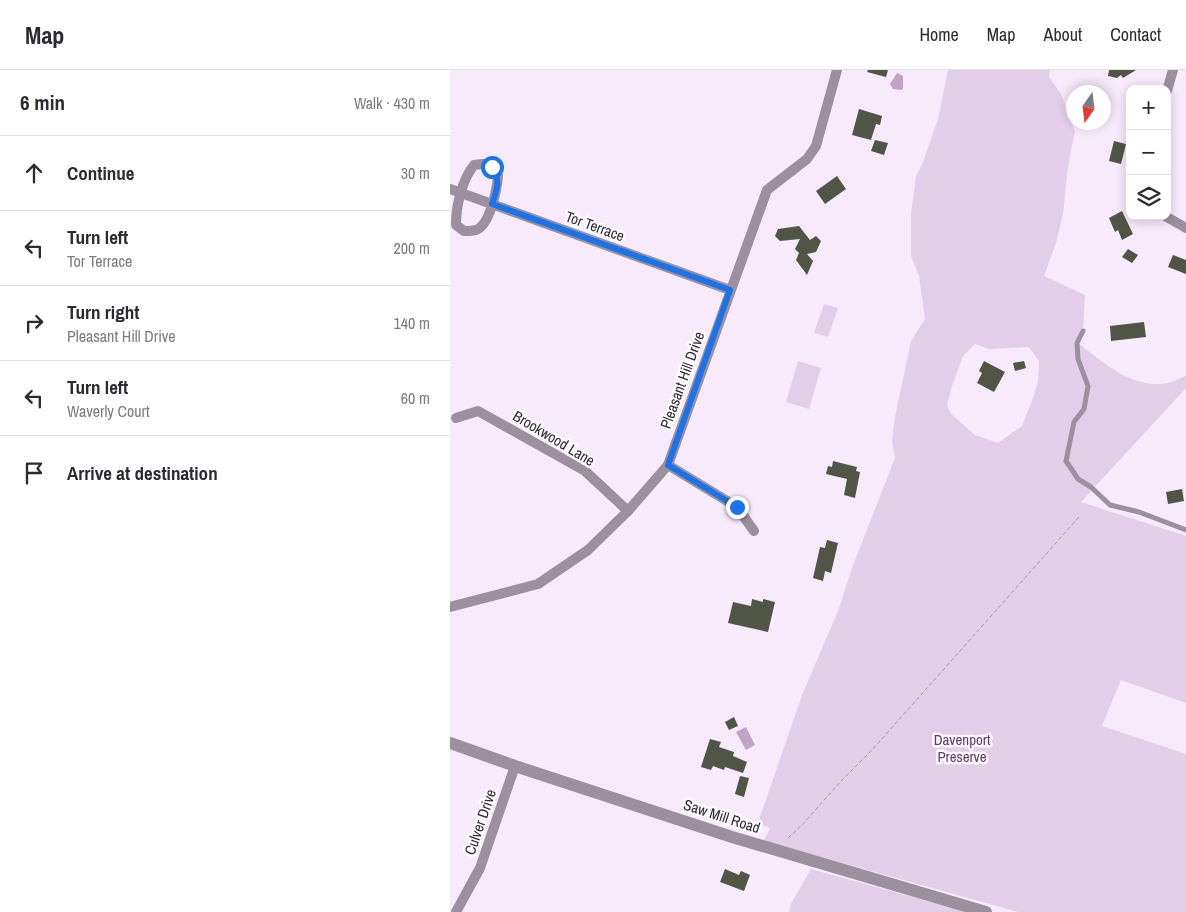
<!DOCTYPE html>
<html lang="en">
<head>
<meta charset="utf-8">
<style>
	body { margin:0; font-family:"Archivo Narrow",sans-serif; background:#f7f7f7; color:#2b2b33 }
	.controls { position:absolute; right:15px; top:15px; display:grid; overflow:hidden; border-radius:10px; box-shadow:0 2px 12px #0003 }
	.controls button { width:45px; height:45px; display:grid; place-items:center; padding:0; border:0; border-bottom:1px solid #e1e1e2; background:#fff; color:#2b2b33; font:25px sans-serif }
	.compass { position:absolute; left:616px; top:15px; width:45px; height:45px; border-radius:50%; background:#fff; box-shadow:0 2px 12px #0003; rotate:194deg }
	.stop { position:absolute; width:15px; height:15px; margin:-11px; border:4px solid #1a73e8; border-radius:50%; background:#fff }
	.stop.end { background:#1a73e8; border-color:#fff; box-shadow:0 1px 5px #0008 }
	.list { margin:0; padding:0; list-style:none }
	h2 { display:flex; justify-content:space-between; align-items:center; height:65px; margin:0; padding:0 20px; font-size:21px }
	h2 small { font-size:16px; font-weight:400; color:#7c7c81 }
	.list li { display:grid; grid-template-columns:32px 1fr auto; gap:15px; align-items:center; box-sizing:border-box; height:75px; padding:0 20px; border-top:1px solid #e1e1e2 }
	.list b { display:block; font-size:19px; white-space:nowrap }
	.list p { margin:0; font-size:16px; white-space:nowrap; color:#7c7c81 }
	.list em { font-size:16px; font-style:normal; color:#7c7c81 }
	.icon { flex:none; width:28px; height:28px; fill:none; stroke:currentColor; stroke-width:2; stroke-linecap:round; stroke-linejoin:round }
	.map { position:relative; flex:none; width:736px; height:842px; overflow:hidden }
	header { display:flex; align-items:center; gap:30px; box-sizing:border-box; height:70px; padding:0 25px; background:#fff; border-bottom:1px solid #e1e1e2 }
	header strong { font-size:24px }
	nav { display:flex; gap:28px; margin-inline-start:auto; font-size:18px }
	main { display:flex }
	aside { flex:1; background:#fff }
	.map>svg:first-child { display:block }
</style>
</head>
<body>
<header>
<strong>Map</strong>
<nav><a>Home</a><a>Map</a><a>About</a><a>Contact</a></nav>
</header>
<main>
<aside>
<h2>6 min<small>Walk · 430 m</small></h2>
<ul class="list">
<li><svg class="icon" aria-label="ahead" viewBox="0 0 24 24"><path d="M12 20V5M6 11l6-6 6 6"/></svg><div><b>Continue</b></div><em>30 m</em></li>
<li><svg class="icon" aria-label="left" viewBox="0 0 24 24"><path d="M17 20v-9H6M10 6l-5 5 5 5"/></svg><div><b>Turn left</b><p>Tor Terrace</p></div><em>200 m</em></li>
<li><svg class="icon" aria-label="right" viewBox="0 0 24 24"><path d="M7 20v-9h11M14 6l5 5-5 5"/></svg><div><b>Turn right</b><p>Pleasant Hill Drive</p></div><em>140 m</em></li>
<li><svg class="icon" aria-label="left" viewBox="0 0 24 24"><path d="M17 20v-9H6M10 6l-5 5 5 5"/></svg><div><b>Turn left</b><p>Waverly Court</p></div><em>60 m</em></li>
<li><svg class="icon" aria-label="arrive" viewBox="0 0 24 24"><path d="M6 21V4h12l-3 4 3 4H6"/></svg><div><b>Arrive at destination</b></div></li>
</ul>
</aside>
<div class="map">
<svg width="736" height="842" viewBox="0 0 736 842">
	<rect width="100%" height="100%" fill="#f7eafb"/>
	<g fill="#e3cee9" fill-rule="evenodd">
		<path d="M498,0H600L599,7L611,24L625,61L618,96L613,145L606,173L594,206L635,225L633,261L628,273C650,290 679,316 710,314C719,314 728,309 736,306V318L631,432L736,466V633L671,610L652,656L736,684V842H568L314,771L320,758L308,753L352,625L388,541L402,498L445,388L442,371L445,347L461,271L475,249L469,206L461,186V143L466,107L473,92L488,49ZM525,274L539,279L579,277L589,291L588,311L584,325L572,356L548,373L525,365L501,344L497,335L502,316L513,286Z"/>
		<path d="M374,234L388,238L378,267L364,263Z"/>
		<path d="M348,291L371,298L359,339L336,332Z"/>
		<path d="M361,799L517,842H339L341,834Z"/>
	</g>
	<g fill="#bfa4c8">
		<path d="M447,3L453,6V19L451,20L443,19L440,14Z"/>
		<path d="M296,657L305,675L296,680L286,662Z"/>
	</g>
	<g fill="#515546">
		<path d="M418,0H438L436,7L417,2Z"/>
		<path d="M659,0H686L673,8L671,5L667,8L658,6Z"/>
		<path d="M409,39L432,46L430,55L426,54L421,70L402,65Z"/>
		<path d="M425,70L438,73L434,85L421,81Z"/>
		<path d="M664,71L676,74L671,94L659,91Z"/>
		<path d="M387,106L396,119L375,134L366,121Z"/>
		<path d="M672,141L683,164L672,170L668,160L665,162L659,148Z"/>
		<path d="M349,156L360,170L366,166L371,171L366,182L357,184L363,191L357,205L346,190L349,183L345,179L350,169L330,171L325,166L328,159Z"/>
		<path d="M678,179L688,185L682,193L672,187Z"/>
		<path d="M723,185L736,190V204L718,197Z"/>
		<path d="M694,252L696,267L661,271L660,256Z"/>
		<path d="M534,291L555,302L544,322L527,313L532,303L529,301Z"/>
		<path d="M574,291L576,298L565,301L563,293Z"/>
		<path d="M383,391L407,397L406,401L410,402L405,428L394,425L397,409L376,404L378,396L382,397Z"/>
		<path d="M732,419L734,431L718,434L716,422Z"/>
		<path d="M377,470L388,473L381,503L375,501L373,511L363,508L370,477L375,478Z"/>
		<path d="M302,529L313,532V529L325,532L318,562L278,553L283,532L301,536Z"/>
		<path d="M284,647L288,656L279,660L275,652Z"/>
		<path d="M260,669L271,672L269,677L284,682L283,686L297,692L293,703L275,697L274,700L263,696L261,700L251,697Z"/>
		<path d="M290,706L299,708L294,727L285,724Z"/>
		<path d="M275,799L289,805L291,801L300,805L294,821L270,812Z"/>
	</g>
	<g fill="none" stroke-linecap="round" stroke-linejoin="round">
		<path stroke="#a197a4" stroke-width="1" stroke-dasharray="4 2.5" stroke-linecap="butt" d="M338,768L352,755L392,710L422,680L629,447"/>
		<path stroke="#9c909f" stroke-width="5" d="M633,261L627,273L628,289L638,316L634,339L624,352L616,391L628,409L641,417L660,435L689,442L736,460"/>
		<g stroke="#9c909f" stroke-width="10">
			<path d="M717,21L723,0"/>
			<path d="M33,94L43,97L48,106C47,119 40,155 26,160C23,161 17,161 14,161L6,155C6,135 12,110 24,95Z"/>
			<path d="M0,119L280,220"/>
			<path d="M715,146L736,158"/>
			<path d="M6,348L28,341L135,401L178,441"/>
			<path d="M218,395L287,437L304,461"/>
			<path d="M0,537L88,514L138,480L178,441L218,395L317,120L357,89L366,76L387,0"/>
			<path d="M6,842L30,798L65,696"/>
		</g>
		<path stroke="#9c909f" stroke-width="12" d="M0,673L65,696L282,767L536,842"/>
	</g>
	<g fill="none" stroke-linecap="round" stroke-linejoin="round">
		<path stroke="#1a73e8" stroke-width="6" d="M42,97C51,110 47,120 42,134L280,220L218,395L287,437"/>
	</g>
	<g text-anchor="middle" dominant-baseline="central" stroke-width="5" stroke-linejoin="round" paint-order="stroke">
		<g font-size="15" fill="#302b32" stroke="#fefbff">
			<text transform="translate(145 156) rotate(20)">Tor Terrace</text>
			<text transform="translate(232 310) rotate(-70)">Pleasant Hill Drive</text>
			<text transform="translate(104 368) rotate(31)">Brookwood Lane</text>
			<text transform="translate(272 746) rotate(18)">Saw Mill Road</text>
			<text transform="translate(30 752) rotate(-71)">Culver Drive</text>
		</g>
		<g font-size="15" fill="#5f3a6a" stroke="#fefbff">
			<text x="512" y="669">Davenport<tspan x="512" dy="17">Preserve</tspan></text>
		</g>
	</g>
</svg>
<div class="controls">
<button>+</button>
<button>−</button>
<button><svg class="icon" aria-label="layers" viewBox="0 0 24 24"><path d="M12 4l9 5-9 5-9-5zM3 14l9 5 9-5"/></svg></button>
</div>
<svg class="compass" viewBox="-18 -18 36 36"><path d="M0-13l5 13h-10z" fill="#e53935"/><path d="M0 13l5-13h-10z" fill="#7c7c81"/></svg>
<div class="stop" style="left:42px;top:97px"></div>
<div class="stop end" style="left:287px;top:437px"></div>
</div>
</main>
</body>
</html>
